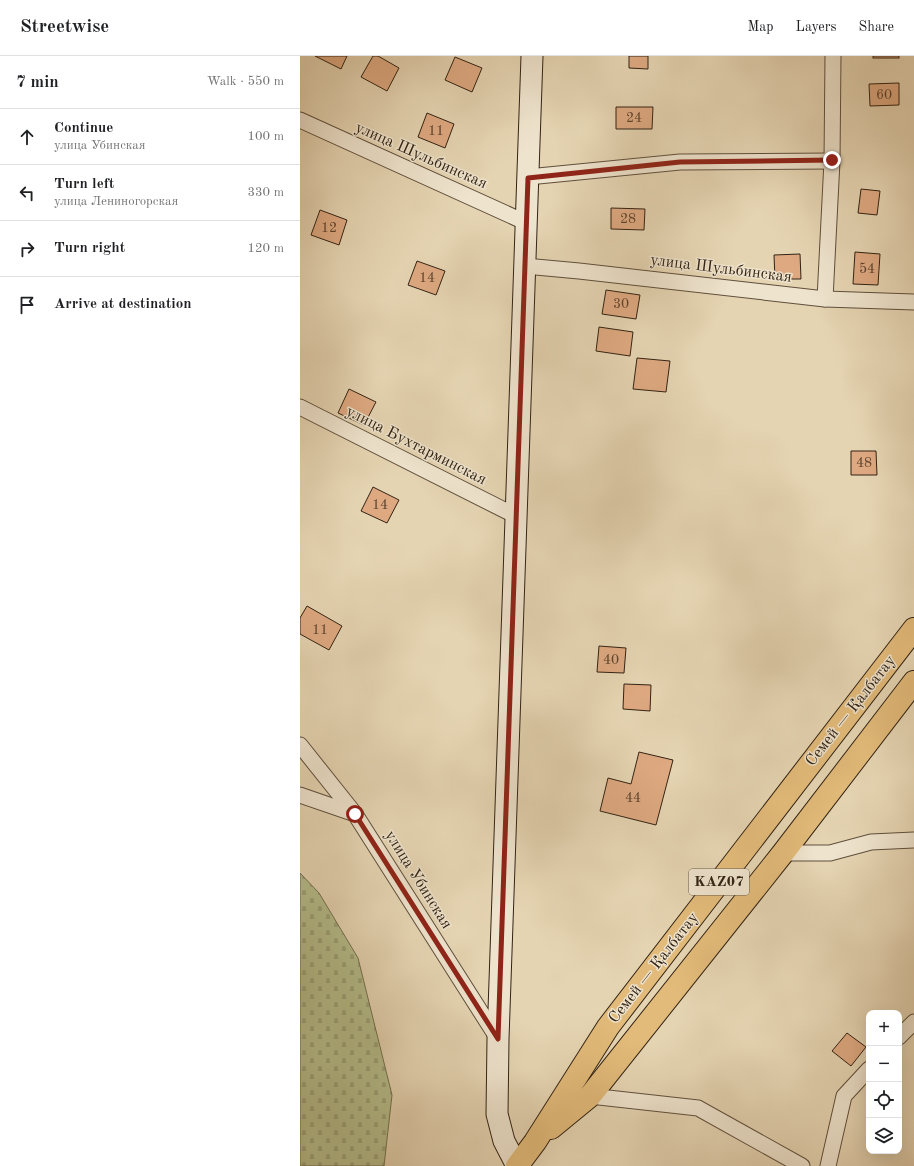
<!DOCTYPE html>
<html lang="en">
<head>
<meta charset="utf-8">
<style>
	body { margin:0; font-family:"Old Standard TT",serif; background:#f6f6f6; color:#202124 }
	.controls { position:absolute; right:12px; bottom:12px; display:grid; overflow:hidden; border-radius:8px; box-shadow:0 4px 16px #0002 }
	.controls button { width:36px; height:36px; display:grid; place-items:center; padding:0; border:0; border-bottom:1px solid #e0e0e0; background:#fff; color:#202124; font:20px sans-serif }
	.stop { position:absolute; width:12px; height:12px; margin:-9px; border:3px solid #8f2418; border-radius:50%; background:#fff }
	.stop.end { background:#8f2418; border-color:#fff; box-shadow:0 1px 4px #0008 }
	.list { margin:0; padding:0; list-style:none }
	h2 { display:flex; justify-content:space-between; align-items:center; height:52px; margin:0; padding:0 16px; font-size:17px }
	h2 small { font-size:13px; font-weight:400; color:#757577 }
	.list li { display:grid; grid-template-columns:26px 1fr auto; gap:12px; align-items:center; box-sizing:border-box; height:56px; padding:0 16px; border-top:1px solid #e0e0e0 }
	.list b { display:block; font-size:15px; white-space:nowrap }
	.list p { margin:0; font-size:13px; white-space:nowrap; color:#757577 }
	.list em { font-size:13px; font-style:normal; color:#757577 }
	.icon { flex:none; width:22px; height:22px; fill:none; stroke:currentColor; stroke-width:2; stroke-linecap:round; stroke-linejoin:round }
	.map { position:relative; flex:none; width:614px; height:1110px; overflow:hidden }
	header { display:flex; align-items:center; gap:24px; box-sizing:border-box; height:56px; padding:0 20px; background:#fff; border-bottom:1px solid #e0e0e0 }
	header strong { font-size:19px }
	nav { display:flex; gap:22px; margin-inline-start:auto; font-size:14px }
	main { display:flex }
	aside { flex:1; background:#fff }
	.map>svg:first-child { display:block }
</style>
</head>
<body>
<header>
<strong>Streetwise</strong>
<nav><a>Map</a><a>Layers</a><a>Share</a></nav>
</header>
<main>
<aside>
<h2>7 min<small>Walk · 550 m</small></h2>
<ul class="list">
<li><svg class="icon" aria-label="ahead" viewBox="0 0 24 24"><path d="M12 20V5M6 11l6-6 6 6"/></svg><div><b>Continue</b><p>улица Убинская</p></div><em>100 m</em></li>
<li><svg class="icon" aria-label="left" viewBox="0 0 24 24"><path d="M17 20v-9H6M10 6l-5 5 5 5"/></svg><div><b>Turn left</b><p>улица Лениногорская</p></div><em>330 m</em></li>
<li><svg class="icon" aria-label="right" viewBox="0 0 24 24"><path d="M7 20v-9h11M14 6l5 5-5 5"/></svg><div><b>Turn right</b></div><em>120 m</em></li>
<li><svg class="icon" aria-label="arrive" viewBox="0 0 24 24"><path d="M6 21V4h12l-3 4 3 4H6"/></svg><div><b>Arrive at destination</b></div></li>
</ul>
</aside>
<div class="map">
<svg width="614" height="1110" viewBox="0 0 614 1110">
	<defs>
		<pattern id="cemetery-stones" width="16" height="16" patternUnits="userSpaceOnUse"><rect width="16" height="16" fill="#b5bd8c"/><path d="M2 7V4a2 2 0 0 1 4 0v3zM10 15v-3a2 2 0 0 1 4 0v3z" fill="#9ca278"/></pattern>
	</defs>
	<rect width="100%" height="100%" fill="#e5d4b2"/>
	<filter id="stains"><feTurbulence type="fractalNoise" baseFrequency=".005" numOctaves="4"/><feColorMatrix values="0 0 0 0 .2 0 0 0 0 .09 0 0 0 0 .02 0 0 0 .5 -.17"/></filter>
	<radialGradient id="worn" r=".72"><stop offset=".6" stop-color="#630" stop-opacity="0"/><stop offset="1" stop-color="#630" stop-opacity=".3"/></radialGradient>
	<path fill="url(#cemetery-stones)" stroke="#747050" d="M0,817L19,837L58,902L92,1039L84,1110H0Z"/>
	<g fill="#dea981" stroke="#322314">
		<path d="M15,0H47L41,13Z"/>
		<path d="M73,0H78L99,12L87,35L61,21Z"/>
		<path d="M329,0H348V13L329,12Z"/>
		<rect x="573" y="0" width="26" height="2"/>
		<path d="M155,1L182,12L172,36L145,24Z"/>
		<path d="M599,27V49L570,50L569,28Z"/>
		<path d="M316,51H353L352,73H316Z"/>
		<path d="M127,57L154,68L145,92L118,81Z"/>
		<path d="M561,133L580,135L577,159L558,157Z"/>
		<path d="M311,152L345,153L344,174L311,173Z"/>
		<path d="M20,154L47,164L39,189L11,179Z"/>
		<path d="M555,196L580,198L578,229L553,228Z"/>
		<path d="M500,198L501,223H475L474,199Z"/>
		<path d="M117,205L145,215L136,239L108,229Z"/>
		<path d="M306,234L340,239L336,263L302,258Z"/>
		<path d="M299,271L333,276L330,300L296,295Z"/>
		<path d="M337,302L370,305L366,336L333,333Z"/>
		<path d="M49,333L76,346L64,369L38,357Z"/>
		<path d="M551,395H576L577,419H551Z"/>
		<path d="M73,431L99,444L87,467L61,455Z"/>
		<path d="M7,550L42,570L29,594L0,578V562Z"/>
		<path d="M299,590L326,592L324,617L297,616Z"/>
		<path d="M324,628L351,629L350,655L323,653Z"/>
		<path d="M339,696L373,704L356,769L300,755L308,722L331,728Z"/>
		<path d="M547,977L566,991L551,1010L532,995Z"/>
	</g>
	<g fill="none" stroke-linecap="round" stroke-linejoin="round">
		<defs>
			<g id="street">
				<path d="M0,64L227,167"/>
				<path d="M228,121L380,106L532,105"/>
				<path d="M225,210L279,215L525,243L614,246"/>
				<path d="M525,243L532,105L533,0"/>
				<path d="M0,351L216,460"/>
				<path d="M0,689L55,758L198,983"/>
				<path d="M0,739L55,758"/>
				<path d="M483,797H530L571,786L614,784"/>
				<path d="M599,981L614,966"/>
				<path d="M290,1040L398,1052L502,1110"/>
				<path d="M528,1110L544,1040L569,1013"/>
			</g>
			<path id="secondary" d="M217,1110L204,1085L197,1058L198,983L232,0"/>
			<g id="highway">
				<path d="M251,1072L290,1040L483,797L614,626"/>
				<path d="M217,1110L235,1086L308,971L614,573"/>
			</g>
		</defs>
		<use href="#street" stroke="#5f4f3c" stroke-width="17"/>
		<use href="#secondary" stroke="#322314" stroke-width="23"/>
		<use href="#highway" stroke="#322314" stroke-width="24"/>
		<use href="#street" stroke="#eee3cd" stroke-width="15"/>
		<use href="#secondary" stroke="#eee3cd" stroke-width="21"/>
		<use href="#highway" stroke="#e2ba79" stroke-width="22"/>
	</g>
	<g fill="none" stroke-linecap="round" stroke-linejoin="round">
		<path stroke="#8f2418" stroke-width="5" d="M55,758L198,983L228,122L380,106L532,104"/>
	</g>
	<g text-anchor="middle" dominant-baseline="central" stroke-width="3" stroke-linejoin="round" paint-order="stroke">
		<g font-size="14" fill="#5d442f">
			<text x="584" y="39">60</text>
			<text x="334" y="62">24</text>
			<text x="136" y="75">11</text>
			<text x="328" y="163">28</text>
			<text x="29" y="172">12</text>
			<text x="567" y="213">54</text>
			<text x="127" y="222">14</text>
			<text x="321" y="248">30</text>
			<text x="564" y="407">48</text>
			<text x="80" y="449">14</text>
			<text x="20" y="574">11</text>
			<text x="311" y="604">40</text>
			<text x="333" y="742">44</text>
		</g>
		<rect fill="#eee3cd" stroke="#6a5d4c" stroke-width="1" x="389" y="813" width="60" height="26" rx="3"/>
		<g font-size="15" font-weight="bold" fill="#322314">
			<text x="419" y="826">KAZ07</text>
		</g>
		<g font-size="16" fill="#322314" stroke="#eee3cd">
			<text transform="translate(121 100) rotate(24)">улица Шульбинская</text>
			<text transform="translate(421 213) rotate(7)">улица Шульбинская</text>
			<text transform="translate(116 390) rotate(27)">улица Бухтарминская</text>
			<text transform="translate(551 655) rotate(-52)">Семей — Қалбатау</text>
			<text transform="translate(118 824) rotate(58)">улица Убинская</text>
			<text transform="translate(354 912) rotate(-52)">Семей — Қалбатау</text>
		</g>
	</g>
	<rect width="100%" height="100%" filter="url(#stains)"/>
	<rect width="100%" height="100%" fill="url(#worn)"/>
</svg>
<div class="controls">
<button>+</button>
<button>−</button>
<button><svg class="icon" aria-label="locate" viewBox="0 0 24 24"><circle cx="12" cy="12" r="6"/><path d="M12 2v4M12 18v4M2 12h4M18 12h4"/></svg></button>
<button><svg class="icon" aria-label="layers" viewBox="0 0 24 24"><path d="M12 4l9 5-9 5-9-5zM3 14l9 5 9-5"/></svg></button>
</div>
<div class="stop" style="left:55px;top:758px"></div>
<div class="stop end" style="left:532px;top:104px"></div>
</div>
</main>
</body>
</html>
